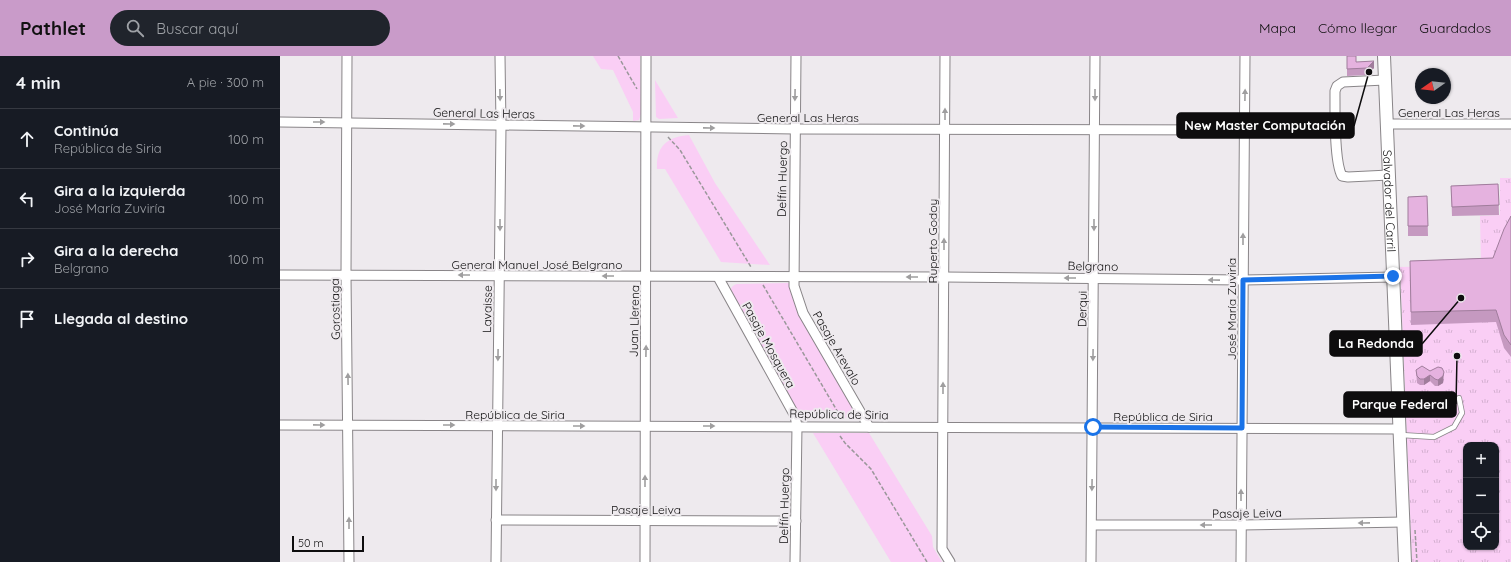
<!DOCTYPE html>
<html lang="es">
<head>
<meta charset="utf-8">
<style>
	body { margin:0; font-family:Quicksand,sans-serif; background:#20242c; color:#f1f3f6 }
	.controls { position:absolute; right:12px; bottom:12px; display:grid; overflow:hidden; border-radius:8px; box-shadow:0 1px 3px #0004 }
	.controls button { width:36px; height:36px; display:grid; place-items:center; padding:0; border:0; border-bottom:1px solid #363941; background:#171b24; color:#f1f3f6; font:20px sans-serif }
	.compass { position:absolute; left:1135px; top:12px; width:36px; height:36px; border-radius:50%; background:#171b24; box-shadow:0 1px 3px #0004; rotate:256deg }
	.scale { position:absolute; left:12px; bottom:10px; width:72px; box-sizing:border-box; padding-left:4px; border:2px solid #0e0d0e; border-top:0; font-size:11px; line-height:14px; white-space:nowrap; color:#0e0d0e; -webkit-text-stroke:3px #eeeaee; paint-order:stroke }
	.stop { position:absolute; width:12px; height:12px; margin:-9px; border:3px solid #1a73e8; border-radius:50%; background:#fff }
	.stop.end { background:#1a73e8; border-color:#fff; box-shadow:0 1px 4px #0008 }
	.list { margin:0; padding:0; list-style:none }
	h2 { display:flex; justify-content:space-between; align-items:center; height:52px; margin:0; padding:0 16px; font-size:17px }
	h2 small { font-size:13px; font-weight:400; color:#9ea1a6 }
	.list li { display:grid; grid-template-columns:26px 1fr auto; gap:12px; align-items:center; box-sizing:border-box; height:60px; padding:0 16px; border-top:1px solid #363941 }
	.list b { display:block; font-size:15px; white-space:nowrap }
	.list p { margin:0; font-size:13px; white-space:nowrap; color:#9ea1a6 }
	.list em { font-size:13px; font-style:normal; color:#9ea1a6 }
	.icon { flex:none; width:22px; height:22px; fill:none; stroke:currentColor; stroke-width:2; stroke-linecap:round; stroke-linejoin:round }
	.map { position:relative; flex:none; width:1231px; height:506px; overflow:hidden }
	header { display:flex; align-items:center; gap:24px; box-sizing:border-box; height:56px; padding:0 20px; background:#c99bc9; color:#111 }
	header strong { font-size:19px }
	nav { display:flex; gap:22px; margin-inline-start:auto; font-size:14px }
	.search { width:280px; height:36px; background:#20242c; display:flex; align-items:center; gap:10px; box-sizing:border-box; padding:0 14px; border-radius:22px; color:#9ea1a6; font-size:15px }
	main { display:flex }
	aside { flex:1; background:#171b24 }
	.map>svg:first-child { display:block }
</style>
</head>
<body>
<header>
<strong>Pathlet</strong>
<div class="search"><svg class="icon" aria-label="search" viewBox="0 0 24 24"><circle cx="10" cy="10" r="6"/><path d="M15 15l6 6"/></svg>Buscar aquí</div>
<nav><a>Mapa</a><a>Cómo llegar</a><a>Guardados</a></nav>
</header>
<main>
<aside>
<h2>4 min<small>A pie · 300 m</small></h2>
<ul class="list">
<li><svg class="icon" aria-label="ahead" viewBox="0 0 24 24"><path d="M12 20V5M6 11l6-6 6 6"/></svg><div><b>Continúa</b><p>República de Siria</p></div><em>100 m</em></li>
<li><svg class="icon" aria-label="left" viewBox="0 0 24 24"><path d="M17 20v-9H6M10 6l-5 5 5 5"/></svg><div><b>Gira a la izquierda</b><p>José María Zuviría</p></div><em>100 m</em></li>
<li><svg class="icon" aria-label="right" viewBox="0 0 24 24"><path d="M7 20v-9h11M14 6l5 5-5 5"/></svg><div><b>Gira a la derecha</b><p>Belgrano</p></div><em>100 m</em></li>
<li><svg class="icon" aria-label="arrive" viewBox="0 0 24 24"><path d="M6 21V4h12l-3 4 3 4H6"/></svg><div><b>Llegada al destino</b></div></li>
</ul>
</aside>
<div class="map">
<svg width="1231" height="506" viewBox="0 0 1231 506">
	<defs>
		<pattern id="park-tufts" width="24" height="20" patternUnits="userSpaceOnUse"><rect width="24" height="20" fill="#facef5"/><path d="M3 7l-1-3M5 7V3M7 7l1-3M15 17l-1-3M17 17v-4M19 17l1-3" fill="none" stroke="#d5b0d1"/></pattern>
	</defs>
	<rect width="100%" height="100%" fill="#eeeaee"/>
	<g fill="#facef5">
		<path d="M313,0H360L361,58L359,64L353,65V56L333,14L321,13Z"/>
		<path d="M375,24L398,62L379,63L376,61Z"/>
		<path d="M409,79L435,127L490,209L441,206L385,113H377C376,90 387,81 409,79Z"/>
		<path d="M509,227L513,243L520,259L580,362H520L451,239C450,233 451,230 457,228Z"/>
		<path d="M533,377H589L652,480L653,491L662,506H611Z"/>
	</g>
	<path fill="url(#park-tufts)" fill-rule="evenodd" d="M1220,122H1231V506H1132L1120,211L1201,209L1200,160L1220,159ZM1186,389H1216V491H1186Z"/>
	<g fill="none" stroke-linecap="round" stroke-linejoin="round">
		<defs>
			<path id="lane" d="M1121,379L1154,381L1174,371L1182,357L1179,342"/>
			<g id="street">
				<path d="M67,0L66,219L69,506"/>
				<path d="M516,0L514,230L523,257L589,371"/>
				<path d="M665,0L662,493L670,506"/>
				<path d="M1105,24L1063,26L1057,30L1055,35C1055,54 1054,106 1062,120L1068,121L1109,119"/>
				<path d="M0,66L515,73L964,74L1056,73"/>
				<path d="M1107,68H1231"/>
				<path d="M0,219L664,221L963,224L1113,221"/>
				<path d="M438,221L515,360L517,370L515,506"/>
				<path d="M0,369L1119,373"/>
				<path d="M216,464L516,465"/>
				<path d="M812,469H961L1123,466"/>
				<path d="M216,506L221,70L220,0"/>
				<path d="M365,506L366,0"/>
				<path d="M811,506L815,0"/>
				<path d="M961,506L965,0"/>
			</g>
			<g id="secondary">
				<path id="s1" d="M1104,0L1125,506"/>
			</g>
		</defs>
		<use href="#lane" stroke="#898588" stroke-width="6"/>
		<use href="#street" stroke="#898588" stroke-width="11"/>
		<use href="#secondary" stroke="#898588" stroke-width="14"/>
		<g stroke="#9a979a" stroke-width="1.5" stroke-dasharray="4 2" stroke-linecap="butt">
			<path d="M338,0L357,33"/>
			<path d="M388,81L400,94L471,211"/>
			<path d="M483,229L559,358V362"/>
			<path d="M560,380L565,387L591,413L647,506"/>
			<path d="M1135,474L1137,506"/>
		</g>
		<use href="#lane" stroke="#fff" stroke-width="4.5"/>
		<use href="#street" stroke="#fff" stroke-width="9"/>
		<use href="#secondary" stroke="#fff" stroke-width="12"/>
	</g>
	<g fill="#c599c0">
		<path d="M1067,0L1076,6L1094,12L1087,19L1067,20Z"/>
		<path d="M1218,128L1219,159L1172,160L1171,130Z"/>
		<path d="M1147,140L1148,180H1128V141Z"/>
		<path d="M1231,160V301L1224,292L1216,266L1131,269L1130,205L1213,202Z"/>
		<path d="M1136,314L1164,323L1163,327L1158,330H1155L1150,325L1144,329H1140L1137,327Z"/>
	</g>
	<g fill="#a07d9c">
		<path d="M1094,5V12L1087,19V12Z"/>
		<path d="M1164,316L1163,327L1158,330V324Z"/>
		<path d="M1150,319V325L1144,329V323Z"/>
	</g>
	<g fill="#e5b2df" stroke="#a07d9c">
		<path d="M1067,0H1076V6L1094,5L1087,12L1067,13Z"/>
		<path d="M1218,128L1219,149L1172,151L1171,130Z"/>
		<path d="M1147,140L1148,170H1128V141Z"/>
		<path d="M1231,160V289L1224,279L1216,254L1131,256L1130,205L1213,202L1224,173Z"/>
		<path d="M1142,310L1150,315L1158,311L1162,312L1164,316L1163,320L1158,324L1155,323L1150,319L1144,323H1140L1137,320L1136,314Z"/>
	</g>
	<defs><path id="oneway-solid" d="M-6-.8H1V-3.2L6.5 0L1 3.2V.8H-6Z"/></defs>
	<g fill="#9f9e9f">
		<use href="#oneway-solid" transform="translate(220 39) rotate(89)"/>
		<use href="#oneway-solid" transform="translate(515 39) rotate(91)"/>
		<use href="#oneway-solid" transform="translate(815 39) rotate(90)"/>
		<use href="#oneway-solid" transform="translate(965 39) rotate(-89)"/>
		<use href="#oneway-solid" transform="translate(665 58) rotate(-90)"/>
		<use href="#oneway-solid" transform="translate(39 66)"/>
		<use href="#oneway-solid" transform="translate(169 68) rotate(1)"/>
		<use href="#oneway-solid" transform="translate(299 70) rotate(1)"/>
		<use href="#oneway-solid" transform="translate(429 72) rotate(1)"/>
		<use href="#oneway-solid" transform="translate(220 169) rotate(90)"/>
		<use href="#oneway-solid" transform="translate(814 169) rotate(90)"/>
		<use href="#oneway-solid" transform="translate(963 183) rotate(-90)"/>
		<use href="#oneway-solid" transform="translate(664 188) rotate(-90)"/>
		<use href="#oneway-solid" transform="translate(184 219) rotate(-180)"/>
		<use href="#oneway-solid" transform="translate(328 220) rotate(-180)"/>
		<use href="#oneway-solid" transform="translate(632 221) rotate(180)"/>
		<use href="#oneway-solid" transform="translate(790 222) rotate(-180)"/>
		<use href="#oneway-solid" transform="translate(934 224) rotate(-179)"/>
		<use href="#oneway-solid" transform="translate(366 295) rotate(-89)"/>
		<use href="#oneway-solid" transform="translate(218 299) rotate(91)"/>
		<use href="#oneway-solid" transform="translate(813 299) rotate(91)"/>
		<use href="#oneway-solid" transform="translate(68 323) rotate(-91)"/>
		<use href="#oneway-solid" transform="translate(663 332) rotate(-90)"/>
		<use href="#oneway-solid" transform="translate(39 369) rotate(1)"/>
		<use href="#oneway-solid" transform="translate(169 369)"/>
		<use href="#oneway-solid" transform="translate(299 370)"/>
		<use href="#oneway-solid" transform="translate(429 370)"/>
		<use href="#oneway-solid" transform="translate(365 425) rotate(-90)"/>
		<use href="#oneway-solid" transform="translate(216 429) rotate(90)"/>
		<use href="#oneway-solid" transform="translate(812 429) rotate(91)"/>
		<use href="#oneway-solid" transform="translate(961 439) rotate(-90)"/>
		<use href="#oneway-solid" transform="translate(69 467) rotate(-90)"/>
		<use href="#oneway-solid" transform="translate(1084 467) rotate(179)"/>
		<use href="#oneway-solid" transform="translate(926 469) rotate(-180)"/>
	</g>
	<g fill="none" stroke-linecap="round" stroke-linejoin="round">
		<path stroke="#1a73e8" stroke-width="5" d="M813,371L962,372L963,224L1113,220"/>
	</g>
	<g text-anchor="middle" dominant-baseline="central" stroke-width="4" stroke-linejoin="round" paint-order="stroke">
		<g font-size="12" fill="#0e0d0e" stroke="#eeeaee">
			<text x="1169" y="56">General Las Heras</text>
			<text transform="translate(204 57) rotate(1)">General Las Heras</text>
			<text x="528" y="61">General Las Heras</text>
			<text transform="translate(502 123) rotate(-89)">Delfín Huergo</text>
			<text stroke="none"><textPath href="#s1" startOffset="145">Salvador del Carril</textPath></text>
			<text transform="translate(652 185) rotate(-90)">Ruperto Godoy</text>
			<text x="257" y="208">General Manuel José Belgrano</text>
			<text transform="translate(813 210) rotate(1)">Belgrano</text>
			<text transform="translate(55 253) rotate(-91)">Gorostiaga</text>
			<text transform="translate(207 253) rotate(-89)">Lavaisse</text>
			<text transform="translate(802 253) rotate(-89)">Derqui</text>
			<text transform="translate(951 253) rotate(-90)">José María Zuviría</text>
			<text transform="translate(354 265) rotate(-89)">Juan Llerena</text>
			<text transform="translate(489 289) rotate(61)">Pasaje Mosquera</text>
			<text transform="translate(557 292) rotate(60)">Pasaje Arevalo</text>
			<text x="235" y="358">República de Siria</text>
			<text transform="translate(559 358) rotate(1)">República de Siria</text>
			<text x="883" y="360">República de Siria</text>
			<text transform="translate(504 450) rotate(-89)">Delfín Huergo</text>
			<text x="366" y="453">Pasaje Leiva</text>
			<text transform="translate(967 457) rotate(-1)">Pasaje Leiva</text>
		</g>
	</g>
	<path fill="none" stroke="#0e0d0e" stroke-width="1.5" d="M1089 16L1074 70M1181 242L1142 288M1177 300L1176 348"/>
	<g fill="#0e0d0e" stroke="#eeeaee" stroke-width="1.5">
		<circle cx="1089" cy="16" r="4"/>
		<circle cx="1181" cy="242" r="4"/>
		<circle cx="1177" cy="300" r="4"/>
	</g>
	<g fill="#0e0d0e" stroke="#0e0d0e" stroke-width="1.5">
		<rect x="897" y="57" width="177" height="25" rx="4"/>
		<rect x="1050" y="275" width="92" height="25" rx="4"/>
		<rect x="1064" y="336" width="112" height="25" rx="4"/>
	</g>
	<g font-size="13" text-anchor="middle" font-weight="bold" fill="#fff">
		<text x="985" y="74">New Master Computación</text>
		<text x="1096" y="292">La Redonda</text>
		<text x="1120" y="353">Parque Federal</text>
	</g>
</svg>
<div class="controls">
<button>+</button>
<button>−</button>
<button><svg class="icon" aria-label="locate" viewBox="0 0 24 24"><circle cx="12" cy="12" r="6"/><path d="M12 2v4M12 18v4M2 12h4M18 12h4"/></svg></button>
</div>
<svg class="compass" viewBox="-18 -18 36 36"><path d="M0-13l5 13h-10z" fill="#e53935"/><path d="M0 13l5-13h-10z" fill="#9ea1a6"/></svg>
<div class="scale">50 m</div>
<div class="stop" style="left:813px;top:371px"></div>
<div class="stop end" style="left:1113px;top:220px"></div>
</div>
</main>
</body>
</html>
